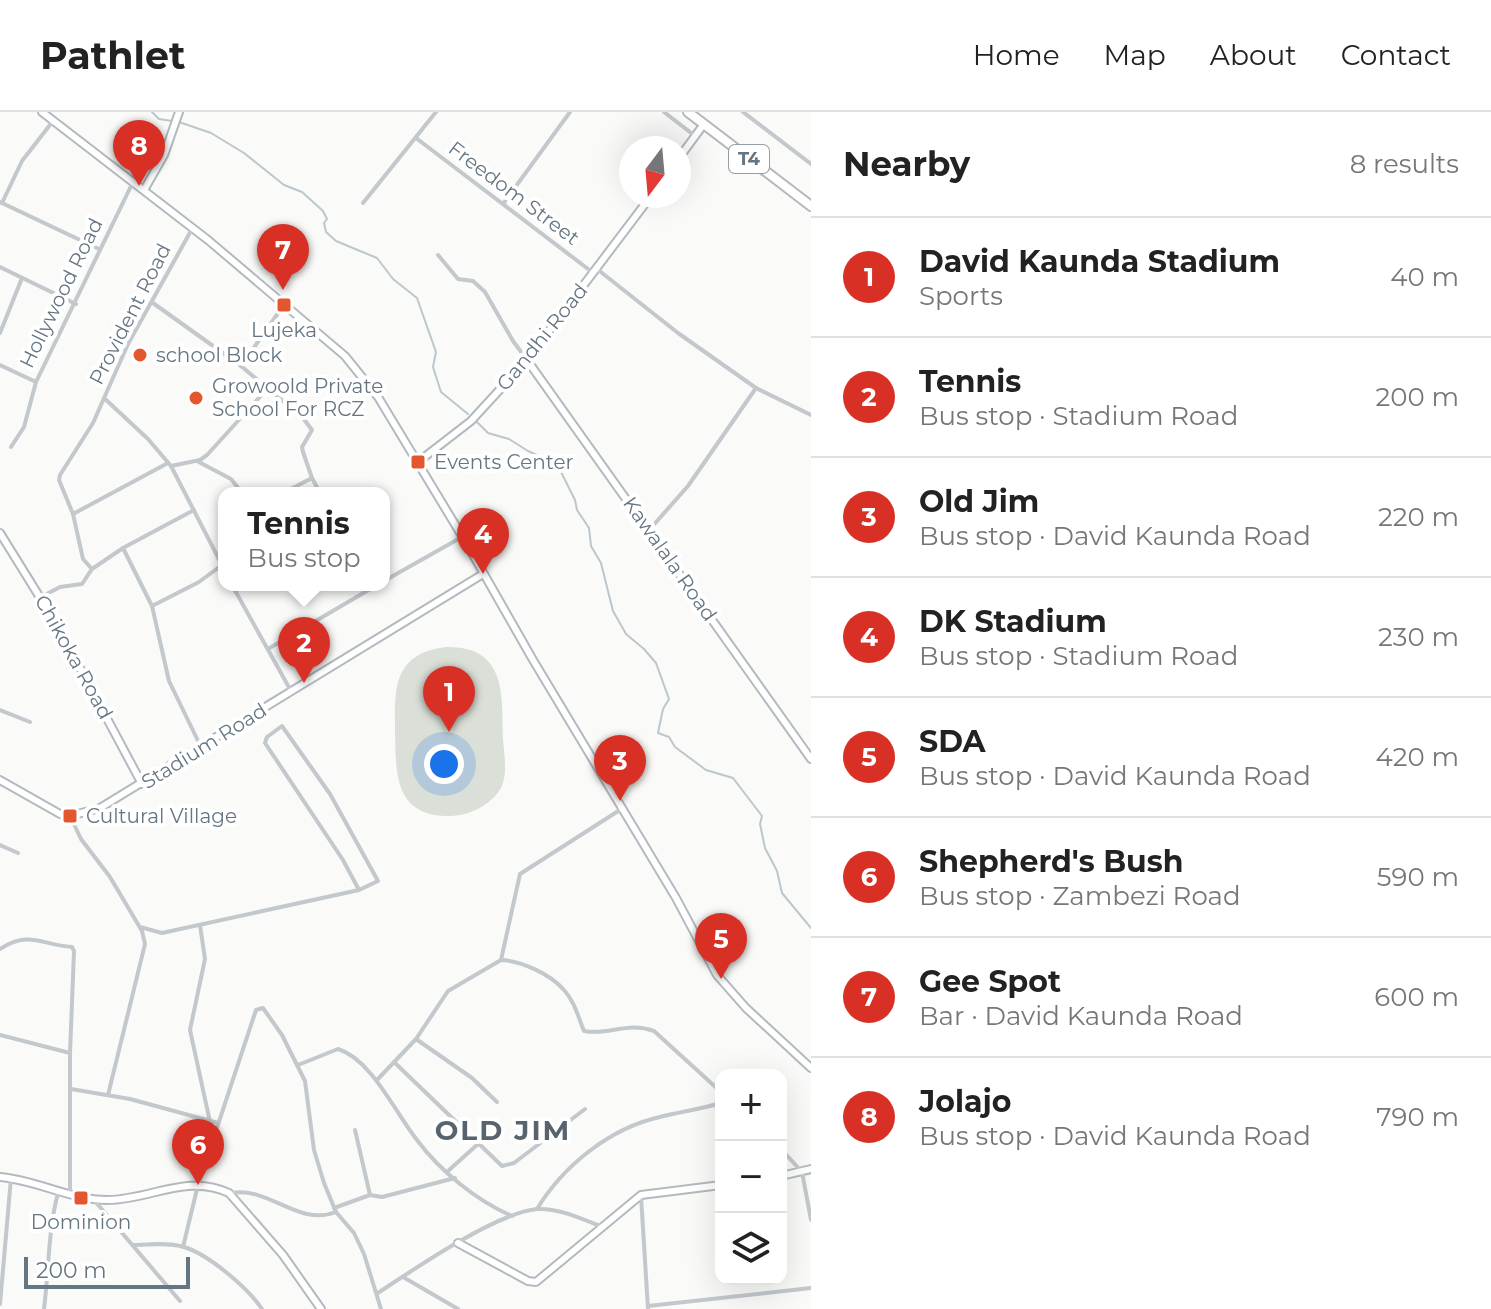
<!DOCTYPE html>
<html lang="en">
<head>
<meta charset="utf-8">
<style>
	body { margin:0; font-family:Montserrat,sans-serif; background:#f6f6f6; color:#222 }
	.controls { position:absolute; right:24px; bottom:24px; display:grid; overflow:hidden; border-radius:16px; box-shadow:0 8px 32px #0002 }
	.controls button { width:72px; height:72px; display:grid; place-items:center; padding:0; border:0; border-bottom:2px solid #e0e0e0; background:#fff; color:#222; font:40px sans-serif }
	.compass { position:absolute; left:619px; top:24px; width:72px; height:72px; border-radius:50%; background:#fff; box-shadow:0 8px 32px #0002; rotate:196deg }
	.scale { position:absolute; left:24px; bottom:20px; width:166px; box-sizing:border-box; padding-left:8px; border:4px solid #657683; border-top:0; font-size:22px; line-height:28px; white-space:nowrap; color:#657683; -webkit-text-stroke:6px #fff; paint-order:stroke }
	.you { position:absolute; left:444px; top:652px; width:28px; height:28px; margin:-20px; border:6px solid #fff; border-radius:50%; background:#1a73e8; box-shadow:0 0 0 12px #1a73e833 }
	.badge { display:grid; place-items:center; width:52px; height:52px; border-radius:50%; background:#d93025; color:#fff; font-size:26px; font-weight:700 }
	.pin { position:absolute; translate:-50% -66px; filter:drop-shadow(0 2px 4px #0008) }
	.pin::after { content:''; position:absolute; top:42px; width:28px; height:24px; background:inherit; clip-path:polygon(0 0,100% 0,50% 100%) }
	.popup { position:absolute; left:218px; top:375px; width:172px; height:104px; box-sizing:border-box; display:grid; place-content:center; border-radius:16px; background:#fff; filter:drop-shadow(0 2px 6px #0005); font-size:26px; white-space:nowrap; color:#767676 }
	.popup b { font-size:30px; color:#222 }
	.popup::after { content:''; position:absolute; left:50%; top:100%; margin-left:-16px; border:16px solid transparent; border-top-color:#fff }
	.list { margin:0; padding:0; list-style:none }
	h2 { display:flex; justify-content:space-between; align-items:center; height:104px; margin:0; padding:0 32px; font-size:34px }
	h2 small { font-size:26px; font-weight:400; color:#767676 }
	.list li { display:grid; grid-template-columns:52px 1fr auto; gap:24px; align-items:center; box-sizing:border-box; height:120px; padding:0 32px; border-top:2px solid #e0e0e0 }
	.list b { display:block; font-size:30px; white-space:nowrap }
	.list p { margin:0; font-size:26px; white-space:nowrap; color:#767676 }
	.list em { font-size:26px; font-style:normal; color:#767676 }
	.icon { flex:none; width:44px; height:44px; fill:none; stroke:currentColor; stroke-width:2; stroke-linecap:round; stroke-linejoin:round }
	.map { position:relative; flex:none; width:811px; height:1197px; overflow:hidden }
	header { display:flex; align-items:center; gap:48px; box-sizing:border-box; height:112px; padding:0 40px; background:#fff; border-bottom:2px solid #e0e0e0 }
	header strong { font-size:38px }
	nav { display:flex; gap:44px; margin-inline-start:auto; font-size:28px }
	main { display:flex }
	aside { flex:1; background:#fff }
	.map>svg:first-child { display:block }
</style>
</head>
<body>
<header>
<strong>Pathlet</strong>
<nav><a>Home</a><a>Map</a><a>About</a><a>Contact</a></nav>
</header>
<main>
<div class="map">
<svg width="811" height="1197" viewBox="0 0 811 1197">
	<rect width="100%" height="100%" fill="#fafaf8"/>
	<path fill="#dadfd7" d="M446,535C507,534 502,583 503,627C504,642 508,662 501,676C491,693 469,704 450,704C394,705 396,661 395,621C395,577 392,542 446,535Z"/>
	<g fill="none" stroke-linecap="round" stroke-linejoin="round">
		<g stroke="#bbc7cb" stroke-width="2">
			<path d="M152,0L159,7L172,9"/>
			<path d="M179,10L211,21L244,41L284,73L302,80L323,99L327,107L324,111L326,120L336,129L377,146L393,167L417,186L436,240L433,255L441,280L468,302"/>
			<path d="M477,310L488,321L509,327L528,339L557,352L575,388L577,398L589,416L591,434L601,451L613,499L626,522L644,537L656,551L669,587L663,597L658,621L669,625L675,635L706,658L733,666L762,704L760,712L765,736L777,759L782,781L811,816"/>
		</g>
		<defs>
			<g id="secondary">
				<path d="M42,0L208,128L345,244L378,285L468,434L533,548L676,786L717,863L746,896L811,956"/>
				<path d="M679,46L704,12"/>
				<path d="M144,78L164,43L179,0"/>
				<path d="M527,248L811,647"/>
				<path d="M418,350L471,309L527,248L651,84"/>
				<path d="M0,421L57,513L142,672"/>
				<path d="M0,668L60,702L70,704L100,696L483,462"/>
				<path d="M781,1064L811,1057"/>
				<path d="M0,1065C37,1068 70,1088 108,1088C149,1088 188,1061 229,1081L283,1143L321,1197"/>
				<path d="M458,1131L528,1169L536,1170L641,1083L721,1073"/>
			</g>
			<path id="highway" d="M688,0L811,94"/>
		</defs>
		<use href="#secondary" stroke="#b3babf" stroke-width="10"/>
		<use href="#highway" stroke="#b4b9bd" stroke-width="12"/>
		<g stroke="#c3c8cc" stroke-width="4">
			<path d="M664,0L695,24"/>
			<path d="M743,0L811,52"/>
			<path d="M416,26L592,160"/>
			<path d="M0,90L99,137"/>
			<path d="M2,91L22,49L53,9"/>
			<path d="M363,91L436,0"/>
			<path d="M503,92L570,0"/>
			<path d="M438,143L458,167L473,169L485,180L513,229L527,248"/>
			<path d="M0,155L76,192"/>
			<path d="M597,157L678,221L756,276L811,303"/>
			<path d="M153,191L241,254L303,306L312,318L302,335L303,340L312,366L320,381"/>
			<path d="M0,221L22,166"/>
			<path d="M0,253L36,270"/>
			<path d="M241,254L283,194"/>
			<path d="M104,286L148,327L171,354L224,457"/>
			<path d="M11,335L24,315L36,270L133,70"/>
			<path d="M197,349L231,367L242,381"/>
			<path d="M171,354L200,348L207,343L267,277"/>
			<path d="M283,381L312,366"/>
			<path d="M73,402L168,351"/>
			<path d="M650,417L688,374L756,276"/>
			<path d="M123,436L152,494L169,569L201,635"/>
			<path d="M92,457L83,447L73,402L59,368L60,363L93,311L128,232L192,117"/>
			<path d="M384,469L462,425"/>
			<path d="M232,473L291,579"/>
			<path d="M235,479L246,473"/>
			<path d="M41,485L60,475L82,472L92,457L123,436L194,398"/>
			<path d="M152,494L199,470L222,453"/>
			<path d="M268,537L377,473"/>
			<path d="M0,598L30,610"/>
			<path d="M70,704L81,727L110,765L142,819L145,832L108,983"/>
			<path d="M0,733L18,741"/>
			<path d="M200,813L205,847L190,918L210,1010"/>
			<path d="M140,815L162,821L359,778L378,769L330,682L282,614L267,625L265,631L343,748L359,778"/>
			<path d="M0,837C30,818 41,833 72,835L74,839L70,941V1081"/>
			<path d="M501,848L520,762L623,696"/>
			<path d="M0,923L70,941"/>
			<path d="M416,927L472,966L497,990"/>
			<path d="M394,950L502,1054L514,1051L585,997"/>
			<path d="M298,953L338,937C371,947 395,1000 417,1028C440,1059 477,1089 512,1104"/>
			<path d="M377,968L416,927L448,879L501,848C522,849 550,862 564,878C575,890 578,905 584,919C609,924 627,909 654,919L721,980"/>
			<path d="M71,977L130,987L218,1011"/>
			<path d="M355,1018L370,1083"/>
			<path d="M781,1037L802,1060L811,1108"/>
			<path d="M448,1059L478,1032"/>
			<path d="M231,1081C269,1074 298,1115 336,1100"/>
			<path d="M641,1084L648,1197"/>
			<path d="M94,1088L180,1189"/>
			<path d="M334,1096L370,1083L382,1085L455,1066"/>
			<path d="M537,1097C563,1054 610,1016 660,1005C680,1000 701,997 721,991"/>
			<path d="M133,1133C149,1133 169,1130 184,1135C208,1142 248,1176 262,1197"/>
			<path d="M183,1135L198,1073L256,898L263,896L282,923L305,969L314,1038L324,1071L336,1100L354,1121L364,1142L381,1197"/>
			<path d="M403,1165L458,1197"/>
			<path d="M378,1181C414,1157 496,1101 537,1097C559,1096 583,1107 602,1115"/>
			<path d="M0,1192L11,1066"/>
			<path d="M648,1194L811,1176"/>
			<path d="M44,1197C49,1158 48,1118 58,1081"/>
		</g>
		<use href="#secondary" stroke="#fff" stroke-width="6"/>
		<use href="#highway" stroke="#fff" stroke-width="8"/>
	</g>
	<g fill="#e4572e" stroke="#fff" stroke-width="3">
		<rect x="276" y="185" width="16" height="16" rx="4"/>
		<circle cx="140" cy="243" r="8"/>
		<circle cx="196" cy="286" r="8"/>
		<rect x="410" y="342" width="16" height="16" rx="4"/>
		<rect x="62" y="696" width="16" height="16" rx="4"/>
		<rect x="73" y="1078" width="16" height="16" rx="4"/>
	</g>
	<g text-anchor="middle" dominant-baseline="central" stroke-width="8" stroke-linejoin="round" paint-order="stroke">
		<rect fill="#fff" stroke="#939fa8" stroke-width="2" x="729" y="33" width="40" height="28" rx="6"/>
		<g font-size="18" font-weight="bold" fill="#657683">
			<text x="749" y="47">T4</text>
		</g>
		<g font-size="20" fill="#657683" stroke="#fff">
			<text transform="translate(514 81) rotate(37)">Freedom Street</text>
			<text transform="translate(61 181) rotate(-64)">Hollywood Road</text>
			<text transform="translate(130 202) rotate(-63)">Provident Road</text>
			<text transform="translate(542 225) rotate(-51)">Gandhi Road</text>
			<text transform="translate(670 447) rotate(55)">Kawalala Road</text>
			<text transform="translate(74 545) rotate(61)">Chikoka Road</text>
			<text transform="translate(204 634) rotate(-32)">Stadium Road</text>
		</g>
		<g font-size="20" fill="#657683" stroke="#fff" text-anchor="start">
			<text x="284" y="218" text-anchor="middle">Lujeka</text>
			<text x="156" y="243">school Block</text>
			<text x="212" y="274">Growoold Private<tspan x="212" dy="23">School For RCZ</tspan></text>
			<text x="434" y="350">Events Center</text>
			<text x="86" y="704">Cultural Village</text>
			<text x="81" y="1110" text-anchor="middle">Dominion</text>
		</g>
		<g font-size="28" font-weight="bold" letter-spacing="2" fill="#57646e" stroke="#fff">
			<text x="503" y="1018">OLD JIM</text>
		</g>
	</g>
</svg>
<div class="controls">
<button>+</button>
<button>−</button>
<button><svg class="icon" aria-label="layers" viewBox="0 0 24 24"><path d="M12 4l9 5-9 5-9-5zM3 14l9 5 9-5"/></svg></button>
</div>
<svg class="compass" viewBox="-18 -18 36 36"><path d="M0-13l5 13h-10z" fill="#e53935"/><path d="M0 13l5-13h-10z" fill="#767676"/></svg>
<div class="scale">200 m</div>
<div class="you"></div>
<div class="pin badge" style="left:449px;top:620px">1</div>
<div class="pin badge" style="left:304px;top:571px">2</div>
<div class="popup"><b>Tennis</b>Bus stop</div>
<div class="pin badge" style="left:620px;top:689px">3</div>
<div class="pin badge" style="left:483px;top:462px">4</div>
<div class="pin badge" style="left:721px;top:867px">5</div>
<div class="pin badge" style="left:198px;top:1073px">6</div>
<div class="pin badge" style="left:283px;top:178px">7</div>
<div class="pin badge" style="left:139px;top:74px">8</div>
</div>
<aside>
<h2>Nearby<small>8 results</small></h2>
<ul class="list">
<li><span class="badge">1</span><div><b>David Kaunda Stadium</b><p>Sports</p></div><em>40 m</em></li>
<li><span class="badge">2</span><div><b>Tennis</b><p>Bus stop · Stadium Road</p></div><em>200 m</em></li>
<li><span class="badge">3</span><div><b>Old Jim</b><p>Bus stop · David Kaunda Road</p></div><em>220 m</em></li>
<li><span class="badge">4</span><div><b>DK Stadium</b><p>Bus stop · Stadium Road</p></div><em>230 m</em></li>
<li><span class="badge">5</span><div><b>SDA</b><p>Bus stop · David Kaunda Road</p></div><em>420 m</em></li>
<li><span class="badge">6</span><div><b>Shepherd's Bush</b><p>Bus stop · Zambezi Road</p></div><em>590 m</em></li>
<li><span class="badge">7</span><div><b>Gee Spot</b><p>Bar · David Kaunda Road</p></div><em>600 m</em></li>
<li><span class="badge">8</span><div><b>Jolajo</b><p>Bus stop · David Kaunda Road</p></div><em>790 m</em></li>
</ul>
</aside>
</main>
</body>
</html>
